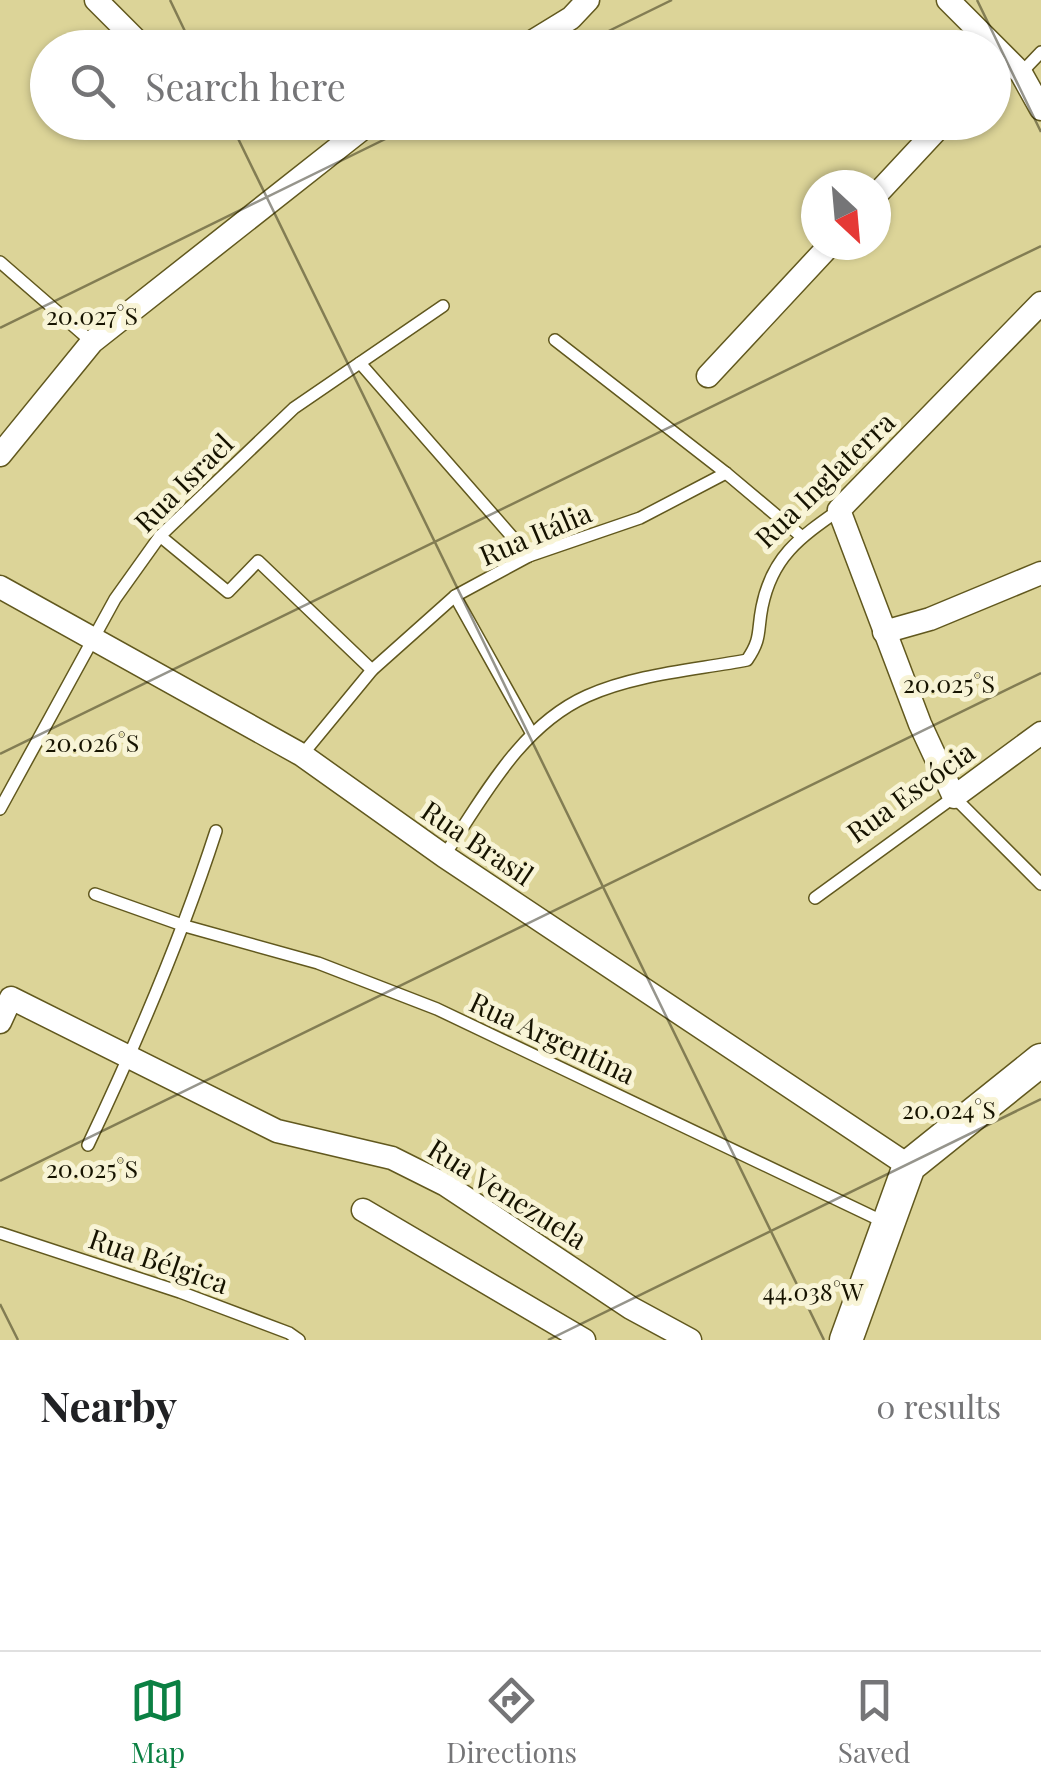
<!DOCTYPE html>
<html lang="en">
<head>
<meta charset="utf-8">
<style>
	body { margin:0; font-family:"Playfair Display",serif; background:#f2f2f2; color:#202124 }
	.compass { position:absolute; left:801px; top:170px; width:90px; height:90px; border-radius:50%; background:#fff; box-shadow:0 2px 8px #0004; rotate:154deg }
	.list { margin:0; padding:0; list-style:none }
	h2 { display:flex; justify-content:space-between; align-items:center; height:130px; margin:0; padding:0 40px; font-size:42px }
	h2 small { font-size:32px; font-weight:400; color:#757577 }
	.icon { flex:none; width:55px; height:55px; fill:none; stroke:currentColor; stroke-width:2; stroke-linecap:round; stroke-linejoin:round }
	.map { position:relative; flex:none; width:1041px; height:1340px; overflow:hidden }
	.search { position:absolute; background:#fff; box-shadow:0 2px 8px #0004; left:30px; right:30px; top:30px; height:110px; display:flex; align-items:center; gap:25px; box-sizing:border-box; padding:0 35px; border-radius:55px; color:#757577; font-size:38px }
	.sheet { height:310px; background:#fff }
	nav { display:flex; justify-content:space-around; align-items:center; box-sizing:border-box; height:140px; border-top:2px solid #e0e0e0; background:#fff; font-size:28px; color:#757577 }
	nav a { display:grid; justify-items:center; gap:5px }
	nav .on { color:#0b8043 }
	.map>svg:first-child { display:block }
</style>
</head>
<body>
<div class="map">
<svg width="1041" height="1340" viewBox="0 0 1041 1340">
	<rect width="100%" height="100%" fill="#dcd498"/>
	<g fill="none" stroke-linecap="round" stroke-linejoin="round">
		<defs>
			<g id="lane">
				<path d="M1021,73L1041,52"/>
				<path d="M0,262L92,342"/>
				<path d="M555,340L726,473L801,536"/>
				<path d="M360,363L529,556"/>
				<path d="M160,536L228,592L258,561L372,670"/>
				<path d="M455,596L532,734"/>
				<path d="M302,755L372,670L455,596L529,556L640,518L726,473"/>
				<path d="M0,809L115,599L160,536L294,408L443,306"/>
				<path d="M444,856C483,798 520,726 587,696C636,674 695,670 747,660C762,638 757,632 762,607C772,557 799,538 839,510"/>
				<path d="M95,894L185,926L318,963L437,1009L884,1222"/>
				<path d="M815,898L954,797L1041,884"/>
				<path d="M88,1145C137,1042 181,939 216,831"/>
				<path d="M0,1233L180,1292L289,1333L299,1340"/>
			</g>
			<g id="street">
				<path d="M96,0L144,48"/>
				<path d="M948,0L1021,73L1041,109"/>
				<path d="M522,48L571,18L588,0"/>
				<path d="M876,195L944,122"/>
				<path d="M1041,303L839,510L920,724L954,797L1041,733"/>
				<path d="M708,376L830,245"/>
				<path d="M0,455L92,342L371,122"/>
				<path d="M0,587L302,755L444,856L909,1166"/>
				<path d="M884,632L930,619L1041,573"/>
				<path d="M0,1022L11,998L277,1131L392,1158L446,1185L631,1308L690,1340"/>
				<path d="M363,1210L584,1340"/>
			</g>
			<path id="secondary" d="M846,1340L909,1166L1041,1060"/>
		</defs>
		<use href="#lane" stroke="#61581e" stroke-width="14"/>
		<use href="#street" stroke="#61581e" stroke-width="25"/>
		<use href="#secondary" stroke="#61581e" stroke-width="35"/>
		<use href="#lane" stroke="#fff" stroke-width="11"/>
		<use href="#street" stroke="#fff" stroke-width="22"/>
		<use href="#secondary" stroke="#fff" stroke-width="32"/>
	</g>
	<path fill="none" stroke="#161300" stroke-width="2.5" stroke-opacity="0.45" d="M170,0L193,48M977,0L1041,132M574,48L672,0M230,122L824,1340M0,328L420,122M0,754L1041,246M0,1181L1041,673M0,1304L18,1340M548,1340L1041,1099"/>
	<g text-anchor="middle" dominant-baseline="central" stroke-width="10" stroke-linejoin="round" paint-order="stroke">
		<g font-size="28" fill="#161300" stroke="#f8f4d6">
			<text transform="translate(824 479) rotate(-44)">Rua Inglaterra</text>
			<text transform="translate(183 482) rotate(-45)">Rua Israel</text>
			<text transform="translate(535 533) rotate(-23)">Rua Itália</text>
			<text transform="translate(910 791) rotate(-36)">Rua Escócia</text>
			<text transform="translate(478 842) rotate(34)">Rua Brasil</text>
			<text transform="translate(553 1037) rotate(25)">Rua Argentina</text>
			<text transform="translate(508 1193) rotate(32)">Rua Venezuela</text>
			<text transform="translate(159 1260) rotate(19)">Rua Bélgica</text>
		</g>
	</g>
	<g font-size="25" text-anchor="middle" fill="#161300" stroke="#f8f4d6" stroke-width="10" stroke-linejoin="round" paint-order="stroke">
		<text x="92" y="325">20.027°S</text>
		<text x="949" y="693">20.025°S</text>
		<text x="92" y="752">20.026°S</text>
		<text x="949" y="1119">20.024°S</text>
		<text x="92" y="1178">20.025°S</text>
		<text x="813" y="1301">44.038°W</text>
	</g>
</svg>
<svg class="compass" viewBox="-18 -18 36 36"><path d="M0-13l5 13h-10z" fill="#e53935"/><path d="M0 13l5-13h-10z" fill="#757577"/></svg>
<div class="search"><svg class="icon" aria-label="search" viewBox="0 0 24 24"><circle cx="10" cy="10" r="6"/><path d="M15 15l6 6"/></svg>Search here</div>
</div>
<section class="sheet">
<h2>Nearby<small>0 results</small></h2>
<ul class="list">
</ul>
</section>
<nav>
<a class="on"><svg class="icon" aria-label="map" viewBox="0 0 24 24"><path d="M3 6l6-2 6 2 6-2v14l-6 2-6-2-6 2zM9 4v14M15 6v14"/></svg>Map</a>
<a><svg class="icon" aria-label="directions" viewBox="0 0 24 24"><path d="M12 3l9 9-9 9-9-9zM9 14v-3h6M13 9l2 2-2 2"/></svg>Directions</a>
<a><svg class="icon" aria-label="saved" viewBox="0 0 24 24"><path d="M7 4h10v16l-5-4-5 4z"/></svg>Saved</a>
</nav>
</body>
</html>
